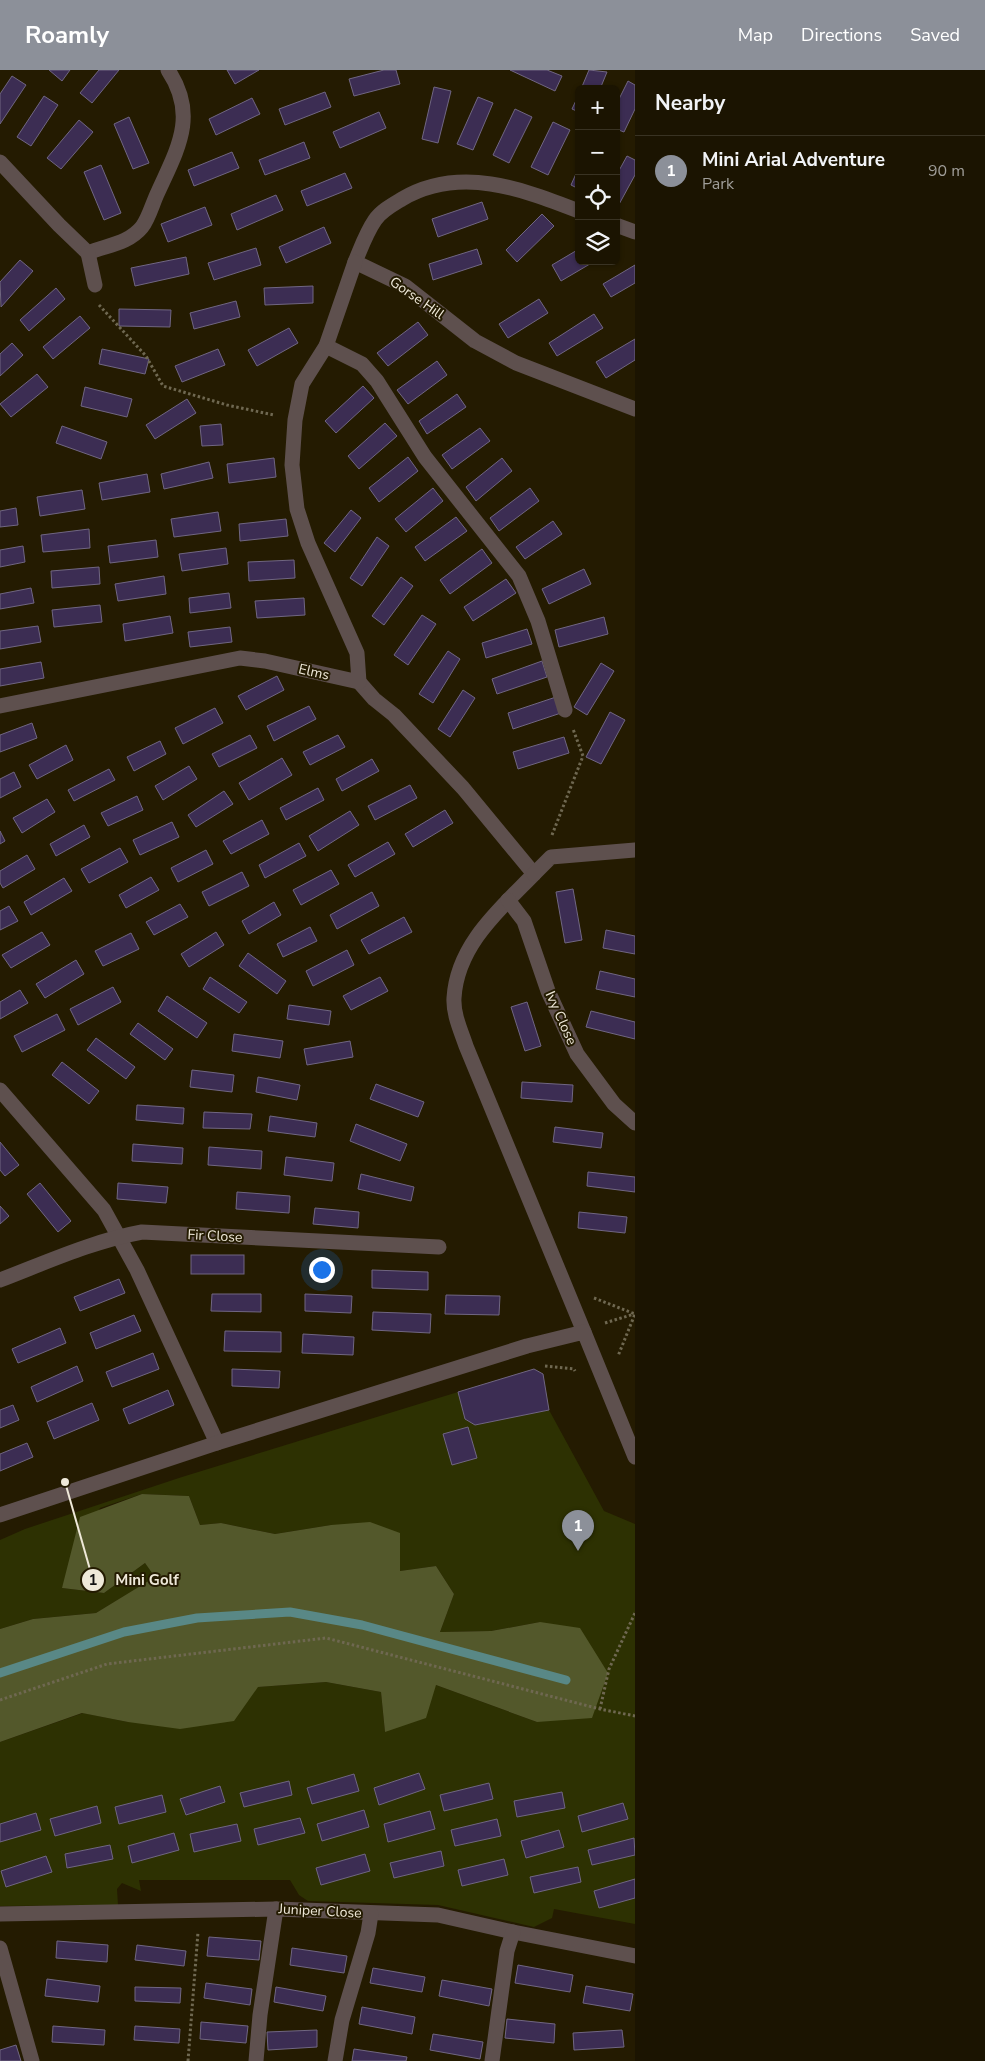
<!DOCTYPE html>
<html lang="en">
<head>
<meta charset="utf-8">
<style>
	body { margin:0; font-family:"Nunito Sans",sans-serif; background:#241d0b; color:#f1f3f6 }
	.controls { position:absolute; right:15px; top:15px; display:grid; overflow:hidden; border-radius:8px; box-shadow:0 1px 4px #0004 }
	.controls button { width:45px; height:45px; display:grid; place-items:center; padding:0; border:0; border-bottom:1px solid #393323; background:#1b1401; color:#f1f3f6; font:25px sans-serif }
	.you { position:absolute; left:321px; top:1199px; width:18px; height:18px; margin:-12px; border:4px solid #fff; border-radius:50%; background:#1a73e8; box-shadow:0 0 0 8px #1a73e833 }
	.badge { display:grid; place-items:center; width:32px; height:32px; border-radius:50%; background:#8c9099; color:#fff; font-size:16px; font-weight:700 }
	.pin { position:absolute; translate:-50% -41px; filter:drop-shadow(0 1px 2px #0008) }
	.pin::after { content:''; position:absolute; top:26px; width:18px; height:15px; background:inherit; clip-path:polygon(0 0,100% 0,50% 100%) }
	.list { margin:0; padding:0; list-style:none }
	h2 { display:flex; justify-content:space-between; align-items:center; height:65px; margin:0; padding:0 20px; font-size:21px }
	h2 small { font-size:16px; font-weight:400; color:#a09e99 }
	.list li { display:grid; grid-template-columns:32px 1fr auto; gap:15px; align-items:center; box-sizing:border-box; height:70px; padding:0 20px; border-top:1px solid #393323 }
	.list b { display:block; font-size:19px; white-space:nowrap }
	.list p { margin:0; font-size:16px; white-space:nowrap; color:#a09e99 }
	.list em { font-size:16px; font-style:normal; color:#a09e99 }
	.icon { flex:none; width:28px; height:28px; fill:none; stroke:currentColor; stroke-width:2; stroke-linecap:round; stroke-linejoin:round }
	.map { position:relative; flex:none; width:635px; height:1991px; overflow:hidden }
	header { display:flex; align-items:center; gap:30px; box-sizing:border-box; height:70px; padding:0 25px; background:#8c9099; color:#fff }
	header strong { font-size:24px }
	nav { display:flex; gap:28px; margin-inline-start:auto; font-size:18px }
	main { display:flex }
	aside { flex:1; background:#1b1401 }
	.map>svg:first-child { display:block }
</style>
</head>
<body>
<header>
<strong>Roamly</strong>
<nav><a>Map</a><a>Directions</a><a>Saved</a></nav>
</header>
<main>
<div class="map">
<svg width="635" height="1991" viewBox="0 0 635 1991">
	<rect width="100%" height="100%" fill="#241b01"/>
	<path fill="#2d3102" d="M458,1322L465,1349L475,1355L549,1340L604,1441L635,1454V1854L554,1839L552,1848L534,1857L438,1835L308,1831L299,1825L290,1810H139L141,1821L122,1813L117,1819L118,1835L0,1836V1672L83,1643L128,1652L258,1617L326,1612L381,1622L385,1662L436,1615L537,1652L540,1552L491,1561L440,1562L454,1524L436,1496L400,1501L331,1455L275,1464L221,1453L200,1455L189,1426L142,1424L100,1438L62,1518L104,1523L145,1493L156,1507L96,1543L33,1549L0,1559V1470L25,1459L182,1407Z"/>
	<path fill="#53582b" d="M142,1424L189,1426L200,1455L221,1453L275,1464L331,1455L370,1452L400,1463V1501L436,1496L454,1524L440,1562L491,1561L540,1552L580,1558L608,1603L592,1648L537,1652L436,1615L426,1648L385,1662L381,1622L326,1612L258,1617L234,1651L180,1659L128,1652L82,1643L0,1672V1559L33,1549L96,1543L155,1507L145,1493L104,1523L62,1518L80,1447Z"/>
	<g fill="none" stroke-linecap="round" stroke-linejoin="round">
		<path stroke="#598886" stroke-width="9" d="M0,1603L124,1562L197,1548L290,1542L362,1555L566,1610"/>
	</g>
	<g fill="#3c2d53" stroke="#706682">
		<path d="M49,0H70L62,11Z"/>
		<path d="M99,0H119L92,33L80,23Z"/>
		<path d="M227,0H259L235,14Z"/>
		<path d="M384,0H396L400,14L354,26L349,9Z"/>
		<path d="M510,0H547L562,6L555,21Z"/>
		<path d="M589,0L607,2L600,19H581Z"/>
		<path d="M12,6L26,15L0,54V24Z"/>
		<path d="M628,11L635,15V39L624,62L616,59V35Z"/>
		<path d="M434,17L451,21L438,73L422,69Z"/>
		<path d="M325,22L331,37L285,55L279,39Z"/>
		<path d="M579,24V42L572,39Z"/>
		<path d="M44,26L58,35L31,76L17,67Z"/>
		<path d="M478,27L493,33L473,80L457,74Z"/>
		<path d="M252,28L260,44L216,65L209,49Z"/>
		<path d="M515,39L532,47L509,93L493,85Z"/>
		<path d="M379,42L386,58L340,78L333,62Z"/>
		<path d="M129,47L149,93L133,99L114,54Z"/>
		<path d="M79,50L93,62L61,99L47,88Z"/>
		<path d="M553,52L570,60L548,105L531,97Z"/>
		<path d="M304,72L310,88L265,105L259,90Z"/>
		<path d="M232,82L239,98L194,116L188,100Z"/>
		<path d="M627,86L635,90V105L617,138L616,106Z"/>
		<path d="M101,95L121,143L104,150L84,102Z"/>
		<path d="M579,97V119L571,115Z"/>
		<path d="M345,103L352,118L307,136L301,121Z"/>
		<path d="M276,125L283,140L237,160L231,144Z"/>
		<path d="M482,132L488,149L438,167L432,149Z"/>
		<path d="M205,137L212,155L168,172L161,154Z"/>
		<path d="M542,144L554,156L517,192L506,180Z"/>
		<path d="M324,157L331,173L286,193L279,177Z"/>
		<path d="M256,178L261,195L214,210L208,193Z"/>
		<path d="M477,179L482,194L433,210L429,194Z"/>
		<path d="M579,179V191H595L561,211L552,195Z"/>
		<path d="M186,187L189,204L135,216L131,198Z"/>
		<path d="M20,190L33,201L1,237L0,212Z"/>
		<path d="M635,195V213L611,227L603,214Z"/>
		<path d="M313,216V233L265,235L264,218Z"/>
		<path d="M56,218L65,229L29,261L20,250Z"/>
		<path d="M539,229L548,243L508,268L499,254Z"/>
		<path d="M236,231L240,247L194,259L190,243Z"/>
		<path d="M119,239L171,240L170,257L119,256Z"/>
		<path d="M594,244L603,258L557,286L549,273Z"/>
		<path d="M80,246L90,258L53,289L43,277Z"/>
		<path d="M418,252L428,265L388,296L377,283Z"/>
		<path d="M289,258L298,273L257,296L248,280Z"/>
		<path d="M635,269V290L606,308L596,292Z"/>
		<path d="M12,273L23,285L0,306V284Z"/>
		<path d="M102,279L149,289L145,304L99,294Z"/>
		<path d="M218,279L225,295L182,312L175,296Z"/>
		<path d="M437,291L447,305L408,334L397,320Z"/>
		<path d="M37,304L48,317L11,347L0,334Z"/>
		<path d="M363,316L374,328L336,363L325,351Z"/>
		<path d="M85,317L132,329L127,347L81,336Z"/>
		<path d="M457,324L466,337L427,364L419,351Z"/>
		<path d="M187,329L196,343L155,369L146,355Z"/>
		<path d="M385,353L397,366L359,399L348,386Z"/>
		<path d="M221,354L223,375L202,376L200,356Z"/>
		<path d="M62,356L107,372L101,389L56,373Z"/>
		<path d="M480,358L490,371L452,399L442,385Z"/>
		<path d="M408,387L418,401L379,432L369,418Z"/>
		<path d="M274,388L276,407L229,413L227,394Z"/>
		<path d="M502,388L512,401L476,431L466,417Z"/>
		<path d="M209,392L213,408L164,419L161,404Z"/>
		<path d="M147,404L150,422L102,430L99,413Z"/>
		<path d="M433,418L443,431L406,462L395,449Z"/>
		<path d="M530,418L539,431L499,461L490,448Z"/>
		<path d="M82,420L85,439L40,446L37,427Z"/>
		<path d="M16,438L18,455L0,457V441Z"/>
		<path d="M351,440L361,448L335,482L324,473Z"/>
		<path d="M218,442L221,461L174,467L171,449Z"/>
		<path d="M456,447L467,461L425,491L415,477Z"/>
		<path d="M286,449L288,466L240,471L239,454Z"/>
		<path d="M553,451L562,464L525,489L516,477Z"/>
		<path d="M89,459L90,478L43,482L41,465Z"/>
		<path d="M377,467L389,476L362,516L350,508Z"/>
		<path d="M156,470L158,487L110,493L108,476Z"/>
		<path d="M23,476L25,492L0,497V480Z"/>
		<path d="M226,478L228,494L182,501L179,484Z"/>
		<path d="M482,479L492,493L450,524L440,510Z"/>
		<path d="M294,490L295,508L249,511L248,492Z"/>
		<path d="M99,497L100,514L52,518L51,501Z"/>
		<path d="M584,499L591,514L549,534L542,519Z"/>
		<path d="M164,506L166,524L118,531L115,514Z"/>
		<path d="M401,507L413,516L384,555L372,546Z"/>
		<path d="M506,509L516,523L473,551L464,537Z"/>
		<path d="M31,518L34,533L0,539V524Z"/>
		<path d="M229,523L231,538L190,543L189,528Z"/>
		<path d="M304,528L305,545L257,548L255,531Z"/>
		<path d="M100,535L102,552L54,557L52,540Z"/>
		<path d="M422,545L436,554L408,595L394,585Z"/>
		<path d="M170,546L173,563L125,571L123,554Z"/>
		<path d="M604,547L608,564L559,577L555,560Z"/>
		<path d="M38,556L41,572L0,579V561Z"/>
		<path d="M230,557L232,572L190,577L188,562Z"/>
		<path d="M527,559L532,574L486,588L482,573Z"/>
		<path d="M448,581L460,589L433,633L419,624Z"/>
		<path d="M542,591L547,607L497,624L492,609Z"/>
		<path d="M41,592L44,608L0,616V599Z"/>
		<path d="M601,593L614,601L587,645L574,637Z"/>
		<path d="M277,606L284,620L246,640L238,626Z"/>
		<path d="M463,620L475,628L450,667L438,659Z"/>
		<path d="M556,627L561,643L513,659L508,643Z"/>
		<path d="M309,636L316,649L274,671L267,656Z"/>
		<path d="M215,638L223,653L183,674L175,658Z"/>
		<path d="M610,642L625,650L601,694L586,687Z"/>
		<path d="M32,653L37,668L0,682V665Z"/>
		<path d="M250,665L257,678L219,697L212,684Z"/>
		<path d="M338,665L345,677L310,695L303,682Z"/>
		<path d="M564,667L569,683L518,699L513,682Z"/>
		<path d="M160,671L166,684L134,701L127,687Z"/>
		<path d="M66,675L73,690L37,709L29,695Z"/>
		<path d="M282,688L292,705L249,730L239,713Z"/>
		<path d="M372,689L379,701L342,721L336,709Z"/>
		<path d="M189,696L197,709L163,730L155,716Z"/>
		<path d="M109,699L115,710L74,731L68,720Z"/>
		<path d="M14,702L21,717L0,728V709Z"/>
		<path d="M410,715L417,728L375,750L368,736Z"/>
		<path d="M318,718L324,730L286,750L280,738Z"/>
		<path d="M224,721L233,734L196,757L188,745Z"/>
		<path d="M137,726L143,740L108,756L101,743Z"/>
		<path d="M47,729L55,742L22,763L13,748Z"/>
		<path d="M445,740L453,753L413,777L405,764Z"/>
		<path d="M350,741L359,755L318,781L309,766Z"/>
		<path d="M262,750L269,764L231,784L223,771Z"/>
		<path d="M172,752L179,767L140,785L133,770Z"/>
		<path d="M84,755L90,767L56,786L50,774Z"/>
		<path d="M0,761L5,771L0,774Z"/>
		<path d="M388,772L395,784L355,807L348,795Z"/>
		<path d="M299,773L306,786L265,808L259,795Z"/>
		<path d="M120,778L128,792L89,813L81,799Z"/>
		<path d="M206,780L213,794L178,812L171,798Z"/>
		<path d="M27,785L35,799L3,818L0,813V801Z"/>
		<path d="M331,800L339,814L301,835L293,820Z"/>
		<path d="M242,802L249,816L209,836L202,822Z"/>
		<path d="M151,807L159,820L126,838L119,825Z"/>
		<path d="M64,808L72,821L31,845L24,832Z"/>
		<path d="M573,819L582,870L565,873L556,822Z"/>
		<path d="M372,822L379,836L337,859L330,845Z"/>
		<path d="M274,832L281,845L249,864L242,851Z"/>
		<path d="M180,834L188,847L154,865L146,852Z"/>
		<path d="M9,836L18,851L0,860V841Z"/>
		<path d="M404,847L412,862L369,884L361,870Z"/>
		<path d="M310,857L317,871L283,887L277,874Z"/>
		<path d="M606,860L635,866V884L603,878Z"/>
		<path d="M42,862L50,875L11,898L2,885Z"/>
		<path d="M216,862L224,875L189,897L181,884Z"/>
		<path d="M131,863L139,879L103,896L95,881Z"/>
		<path d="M347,880L354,895L313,916L306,901Z"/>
		<path d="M248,883L286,911L277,924L239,896Z"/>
		<path d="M76,890L84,904L45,928L36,914Z"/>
		<path d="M600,901L635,909V927L596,919Z"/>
		<path d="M210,907L247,932L239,943L203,919Z"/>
		<path d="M380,907L388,921L351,940L343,926Z"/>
		<path d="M113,917L121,932L78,955L70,939Z"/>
		<path d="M20,920L28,933L0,949V932Z"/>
		<path d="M167,926L207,953L197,968L158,941Z"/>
		<path d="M527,932L541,976L525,981L511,937Z"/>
		<path d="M289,935L331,941L329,955L287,949Z"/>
		<path d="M591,941L635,952V969L586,957Z"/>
		<path d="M57,944L65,960L22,982L14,966Z"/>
		<path d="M138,953L173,979L165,990L130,964Z"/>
		<path d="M234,964L283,971L280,988L232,981Z"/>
		<path d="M96,968L135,997L126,1009L87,980Z"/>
		<path d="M350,971L353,987L307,995L304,979Z"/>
		<path d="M62,992L99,1021L89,1034L52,1005Z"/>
		<path d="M192,1000L234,1005L232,1022L190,1017Z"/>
		<path d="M258,1007L300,1015L297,1030L256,1022Z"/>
		<path d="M522,1012L573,1015L572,1032L521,1028Z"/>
		<path d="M376,1014L424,1032L418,1047L370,1029Z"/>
		<path d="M137,1035L184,1038L183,1054L136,1050Z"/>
		<path d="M204,1042L252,1044L250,1059L203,1058Z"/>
		<path d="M270,1046L317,1053L315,1067L268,1061Z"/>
		<path d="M356,1054L407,1074L400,1091L350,1071Z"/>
		<path d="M555,1057L603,1063L601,1078L553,1072Z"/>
		<path d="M0,1072L19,1095L5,1106L0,1100Z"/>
		<path d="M133,1074L183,1078L182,1094L132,1091Z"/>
		<path d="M209,1077L262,1081L261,1099L208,1095Z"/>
		<path d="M286,1087L334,1093L332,1111L284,1105Z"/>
		<path d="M588,1102L635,1107V1122L587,1116Z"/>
		<path d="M361,1104L414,1117L411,1131L358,1119Z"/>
		<path d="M40,1113L71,1151L58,1162L27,1124Z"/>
		<path d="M118,1113L168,1117L166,1133L117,1129Z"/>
		<path d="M237,1122L290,1126L289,1143L236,1139Z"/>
		<path d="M0,1136L9,1146L0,1154Z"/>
		<path d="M315,1138L359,1142L358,1158L313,1154Z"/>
		<path d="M579,1142L627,1147L625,1163L578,1158Z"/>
		<rect x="191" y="1185" width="53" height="19"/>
		<path d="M372,1200L428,1202V1220L372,1218Z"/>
		<path d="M119,1209L125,1223L80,1241L74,1227Z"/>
		<path d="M212,1224H261V1242L211,1241Z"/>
		<path d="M305,1224L352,1226L351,1243L305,1241Z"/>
		<path d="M446,1225L500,1226L499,1245L445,1244Z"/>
		<path d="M373,1242L431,1244L430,1263L372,1260Z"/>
		<path d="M134,1245L141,1261L96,1279L90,1263Z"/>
		<path d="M60,1258L66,1273L18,1293L12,1279Z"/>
		<path d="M225,1261L281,1262V1282L224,1281Z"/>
		<path d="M303,1264L354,1267L353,1285L302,1283Z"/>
		<path d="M153,1283L159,1299L112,1317L106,1302Z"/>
		<path d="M77,1296L83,1311L37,1332L31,1317Z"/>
		<path d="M232,1299L280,1301L279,1318L232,1316Z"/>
		<path d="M534,1299L543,1304L549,1340L475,1355L465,1349L458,1322Z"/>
		<path d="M168,1320L174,1335L129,1354L123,1339Z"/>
		<path d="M92,1333L99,1350L54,1369L47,1352Z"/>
		<path d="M13,1335L19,1350L0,1358V1340Z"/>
		<path d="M468,1357L477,1388L452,1395L443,1364Z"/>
		<path d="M27,1373L33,1387L0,1401V1384Z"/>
		<path d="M419,1703L425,1719L379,1735L374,1718Z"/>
		<path d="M354,1704L359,1721L312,1734L307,1718Z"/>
		<path d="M289,1711L292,1725L244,1737L240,1723Z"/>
		<path d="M489,1713L493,1729L444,1741L440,1725Z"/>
		<path d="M220,1716L225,1732L186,1745L180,1729Z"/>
		<path d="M562,1722L565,1738L517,1747L514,1731Z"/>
		<path d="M162,1725L166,1742L119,1754L115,1737Z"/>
		<path d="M623,1733L628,1749L582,1762L578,1746Z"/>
		<path d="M97,1736L101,1753L55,1766L50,1749Z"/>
		<path d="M364,1740L369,1757L322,1771L317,1754Z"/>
		<path d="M430,1741L435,1759L388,1772L384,1754Z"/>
		<path d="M36,1743L41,1760L0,1772V1754Z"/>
		<path d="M300,1748L305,1763L258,1775L254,1759Z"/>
		<path d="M497,1749L501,1766L455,1776L451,1760Z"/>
		<path d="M237,1754L241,1771L194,1782L190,1764Z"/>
		<path d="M559,1760L564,1777L526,1788L521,1771Z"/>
		<path d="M174,1763L179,1780L132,1793L128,1776Z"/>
		<path d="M634,1768L635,1785L592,1795L588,1780Z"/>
		<path d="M110,1775L113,1789L67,1798L65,1784Z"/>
		<path d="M441,1781L444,1796L394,1808L390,1793Z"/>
		<path d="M365,1784L370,1801L321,1815L316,1798Z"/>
		<path d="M46,1786L52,1802L6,1817L1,1801Z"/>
		<path d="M504,1789L508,1805L462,1816L458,1800Z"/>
		<path d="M578,1797L581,1812L534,1823L530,1807Z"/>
		<path d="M635,1809V1828L599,1838L594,1821Z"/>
		<path d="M209,1867L261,1871L259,1890L207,1886Z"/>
		<path d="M57,1871L108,1875L107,1892L56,1888Z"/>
		<path d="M137,1875L186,1881L184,1896L135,1890Z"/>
		<path d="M292,1878L347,1886L344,1903L290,1895Z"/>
		<path d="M518,1895L573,1905L570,1922L515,1913Z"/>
		<path d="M373,1898L425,1907L422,1922L370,1913Z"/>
		<path d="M47,1909L100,1916L98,1932L45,1926Z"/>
		<path d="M442,1910L492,1919L489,1936L439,1926Z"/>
		<path d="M206,1913L252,1919L250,1935L204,1928Z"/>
		<path d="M586,1916L633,1924L630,1941L583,1933Z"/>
		<path d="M135,1917L181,1918L180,1933L135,1931Z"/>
		<path d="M276,1917L326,1926L323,1941L274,1932Z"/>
		<path d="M362,1937L415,1947L412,1964L359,1954Z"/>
		<path d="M507,1949L555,1954L554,1973L505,1968Z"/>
		<path d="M201,1952L248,1956L246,1973L200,1969Z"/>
		<path d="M53,1956L105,1960L104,1975L52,1972Z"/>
		<path d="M135,1956L180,1959L179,1973L134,1970Z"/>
		<path d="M317,1960V1977L268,1980L267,1962Z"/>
		<path d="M622,1960L624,1977L574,1980L573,1963Z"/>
		<path d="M433,1964L483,1972L480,1989L430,1980Z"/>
		<path d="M16,1975L21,1991H0V1980Z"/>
		<path d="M354,1979L407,1987L406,1991H352Z"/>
	</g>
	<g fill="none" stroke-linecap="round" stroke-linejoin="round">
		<g stroke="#6f6851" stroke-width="3" stroke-dasharray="2.5 2.5" stroke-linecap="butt">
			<path d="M99,235L146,286L163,316L227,335L274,345"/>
			<path d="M552,765L583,686L573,659"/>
			<path d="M594,1228L635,1244L618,1286"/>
			<path d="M605,1253L634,1244"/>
			<path d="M545,1296L574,1299L575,1301"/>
			<path d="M0,1630L107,1594L326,1568L600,1639L635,1646"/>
			<path d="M600,1639L609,1599L635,1543"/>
			<path d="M188,1991L198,1862"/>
		</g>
		<g stroke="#5e504e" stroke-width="15">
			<path d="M0,92L59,155L88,183C107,175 128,174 142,157C149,148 153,132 158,122C178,78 198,45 168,0"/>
			<path d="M579,141C522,119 460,95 402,129C392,135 381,141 375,150C366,163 361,178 355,192L405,216L475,271L516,293L635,339"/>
			<path d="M616,155L635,162"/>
			<path d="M88,183L95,215"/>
			<path d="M326,276L362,294L377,311L425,387L519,506L538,551L565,640"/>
			<path d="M359,612L374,629L394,645L463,718L534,804C500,839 457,875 454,928C453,944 461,961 466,976L584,1262"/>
			<path d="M0,636L240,588L265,591L359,612L357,583L308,473L297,439L292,395L295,350L302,314L326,276L355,192"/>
			<path d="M534,804L551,787L635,780"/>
			<path d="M508,830L524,851L548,921L577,984L614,1034L635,1053"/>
			<path d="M0,1020L104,1140L137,1200L217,1373"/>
			<path d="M0,1210C47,1192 93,1171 142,1162L439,1177"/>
			<path d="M0,1445L217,1373L527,1276L584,1262L635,1387"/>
			<path d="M0,1844L276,1839L438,1845L513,1862L635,1886"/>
			<path d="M0,1878L32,1991"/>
			<path d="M256,1991L260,1945L276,1839"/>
			<path d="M335,1991L342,1950L368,1863L371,1844"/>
			<path d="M492,1991L507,1881L513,1862"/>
		</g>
	</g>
	<g text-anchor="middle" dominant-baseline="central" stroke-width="4" stroke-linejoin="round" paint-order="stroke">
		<g font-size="14" fill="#efe9d9" stroke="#241b01">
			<text transform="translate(417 228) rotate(35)">Gorse Hill</text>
			<text transform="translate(314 602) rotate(13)">Elms</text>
			<text transform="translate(561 948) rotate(66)">Ivy Close</text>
			<text transform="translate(215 1166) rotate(3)">Fir Close</text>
			<text transform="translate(320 1841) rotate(3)">Juniper Close</text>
		</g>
	</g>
	<path fill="none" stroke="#efe9d9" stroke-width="2" d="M65 1412L93 1510"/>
	<g fill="#efe9d9" stroke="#241b01" stroke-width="2">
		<circle cx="65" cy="1412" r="5"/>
		<circle cx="93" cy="1510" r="12"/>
	</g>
	<g font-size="15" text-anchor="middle" font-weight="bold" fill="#111">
		<text x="93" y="1515">1</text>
	</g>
	<g font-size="15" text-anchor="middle" font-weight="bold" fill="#efe9d9" stroke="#241b01" stroke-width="4" stroke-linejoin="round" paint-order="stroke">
		<text x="147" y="1515">Mini Golf</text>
	</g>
</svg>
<div class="controls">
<button>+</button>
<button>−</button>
<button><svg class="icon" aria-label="locate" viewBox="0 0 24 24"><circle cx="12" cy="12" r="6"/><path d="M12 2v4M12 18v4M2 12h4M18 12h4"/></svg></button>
<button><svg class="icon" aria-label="layers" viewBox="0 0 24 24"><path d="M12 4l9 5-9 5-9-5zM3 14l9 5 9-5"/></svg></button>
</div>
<div class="you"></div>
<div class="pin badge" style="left:578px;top:1481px">1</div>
</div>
<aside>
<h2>Nearby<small></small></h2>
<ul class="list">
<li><span class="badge">1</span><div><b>Mini Arial Adventure</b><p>Park</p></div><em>90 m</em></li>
</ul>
</aside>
</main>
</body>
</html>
